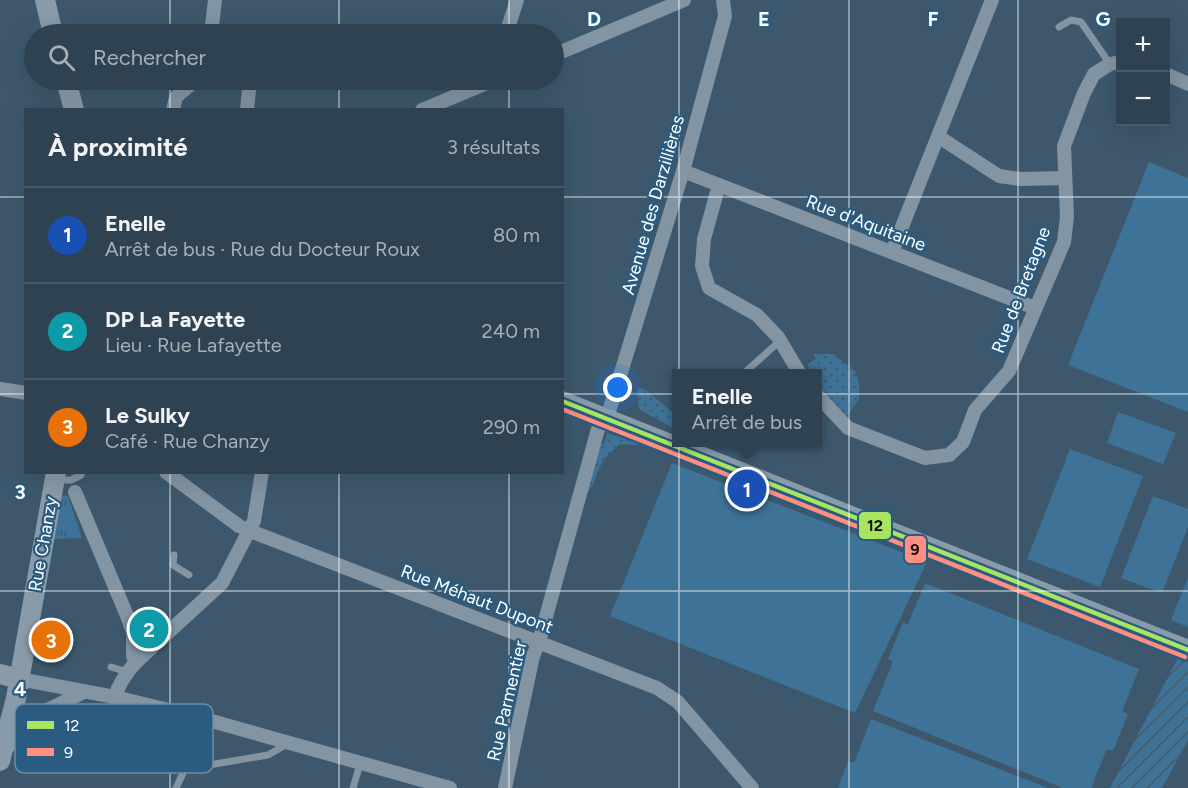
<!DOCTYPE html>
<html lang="fr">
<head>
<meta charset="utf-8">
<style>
	body { margin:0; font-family:Figtree,sans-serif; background:#3a4d5b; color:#f1f3f6 }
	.controls { position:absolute; right:18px; top:18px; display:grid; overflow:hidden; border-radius:0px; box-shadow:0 6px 24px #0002 }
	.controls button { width:54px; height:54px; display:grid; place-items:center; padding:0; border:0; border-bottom:2px solid #495b68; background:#2e4251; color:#f1f3f6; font:30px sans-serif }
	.you { position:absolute; left:618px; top:388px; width:21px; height:21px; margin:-15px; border:4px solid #fff; border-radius:50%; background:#1a73e8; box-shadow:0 0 0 9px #1a73e833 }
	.badge { display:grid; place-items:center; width:39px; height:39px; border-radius:50%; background:#eead8d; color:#fff; font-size:20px; font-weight:700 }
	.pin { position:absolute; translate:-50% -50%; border:3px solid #fff; box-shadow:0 2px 6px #0006 }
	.popup { position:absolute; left:672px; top:369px; width:150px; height:78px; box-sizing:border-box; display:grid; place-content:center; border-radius:0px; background:#2e4251; filter:drop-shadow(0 2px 4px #0005); font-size:20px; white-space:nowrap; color:#a7b0b7 }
	.popup b { font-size:22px; color:#f1f3f6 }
	.popup::after { content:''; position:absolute; left:50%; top:100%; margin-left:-12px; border:12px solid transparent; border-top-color:#2e4251 }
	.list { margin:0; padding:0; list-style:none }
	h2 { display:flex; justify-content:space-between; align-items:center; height:78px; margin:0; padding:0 24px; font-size:26px }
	h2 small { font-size:20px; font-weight:400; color:#a7b0b7 }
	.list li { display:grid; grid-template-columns:39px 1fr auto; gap:18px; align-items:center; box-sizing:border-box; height:96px; padding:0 24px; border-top:2px solid #495b68 }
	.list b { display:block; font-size:22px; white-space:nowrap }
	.list p { margin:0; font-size:20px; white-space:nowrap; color:#a7b0b7 }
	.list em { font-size:20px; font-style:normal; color:#a7b0b7 }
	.icon { flex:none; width:33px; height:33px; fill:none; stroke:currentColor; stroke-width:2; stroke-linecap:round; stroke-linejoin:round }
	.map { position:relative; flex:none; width:1188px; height:788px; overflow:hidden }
	.search { position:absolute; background:#2e4251; box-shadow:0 6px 24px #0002; left:24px; top:24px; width:540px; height:66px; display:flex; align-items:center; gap:15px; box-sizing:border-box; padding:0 21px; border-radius:33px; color:#a7b0b7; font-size:22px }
	.panel { position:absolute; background:#2e4251; box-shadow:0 6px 24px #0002; left:24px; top:108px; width:540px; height:366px; border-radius:0px }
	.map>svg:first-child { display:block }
</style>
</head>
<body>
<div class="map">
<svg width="1188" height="788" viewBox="0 0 1188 788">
	<defs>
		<pattern id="grass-dots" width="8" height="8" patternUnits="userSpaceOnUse" patternTransform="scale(1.5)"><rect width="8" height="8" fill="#3e7296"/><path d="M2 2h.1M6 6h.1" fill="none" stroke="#465b6a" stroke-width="1.8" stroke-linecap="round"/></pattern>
		<pattern id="park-tufts" width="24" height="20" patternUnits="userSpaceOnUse" patternTransform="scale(1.5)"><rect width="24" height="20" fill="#3e7296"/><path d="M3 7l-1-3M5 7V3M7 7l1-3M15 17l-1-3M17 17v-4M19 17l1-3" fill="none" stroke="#465b6a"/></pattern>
		<pattern id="garden-furrows" width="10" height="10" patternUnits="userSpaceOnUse" patternTransform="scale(1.5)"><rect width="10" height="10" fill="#3e7296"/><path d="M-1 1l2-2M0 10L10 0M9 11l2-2" fill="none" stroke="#465b6a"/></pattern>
	</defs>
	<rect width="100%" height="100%" fill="#3d586c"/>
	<g fill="url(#grass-dots)">
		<path d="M813,354H833L855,371L859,384V399L847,416L838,412L818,384V374L810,373L808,364L816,359Z"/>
		<path d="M641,388L647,391L676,415V430L639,409L637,389Z"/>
		<path d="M607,433L638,443V445L620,444C610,452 603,459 598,471C595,478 594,487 587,492L600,444H604Z"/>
	</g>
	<path fill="url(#park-tufts)" d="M59,495L68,496L82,538L51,539Z"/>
	<path fill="url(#garden-furrows)" d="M1178,658L1188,662V740L1162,788H1110Z"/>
	<g fill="#3e7296">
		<path d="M1149,162L1188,178V412L1068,365Z"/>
		<path d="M1118,412L1176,433L1163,464L1107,443Z"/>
		<path d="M1070,449L1143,476L1100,587L1027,559Z"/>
		<path d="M672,463L927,562L855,713L610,616Z"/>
		<path d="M1153,496L1188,509V527L1162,593L1121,578Z"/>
		<path d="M1188,578V627L1171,620Z"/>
		<path d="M925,583L1139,669L1122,711L1128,714L1113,751L1107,749L1091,788H1063L873,711L893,661L888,659L903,623L908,624Z"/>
		<path d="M871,719L1048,788H838L848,761L854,763Z"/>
	</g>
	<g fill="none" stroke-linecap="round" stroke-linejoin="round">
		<g stroke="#8394a2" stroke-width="7">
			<path d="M1059,27L1071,20L1081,22L1110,64"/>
			<path d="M743,374L780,341"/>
			<path d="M57,480H71L81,475"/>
			<path d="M174,555L173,565L189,575"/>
			<path d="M111,667L127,672"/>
			<path d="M176,788L185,769L268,755L289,743"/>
			<path d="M353,788L360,764"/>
		</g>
		<g stroke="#8394a2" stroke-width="14">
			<path d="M211,34L215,0"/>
			<path d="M506,34L517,0"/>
			<path d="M554,55L684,0"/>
			<path d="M1166,74L1188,84"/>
			<path d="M173,110L176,97L196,80"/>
			<path d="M247,110L250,80"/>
			<path d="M422,110L494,80"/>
			<path d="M939,137L999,176L1020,179L1065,178"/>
			<path d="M683,171L1035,308"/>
			<path d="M719,185L704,239L702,266L709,288L757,315L778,337L800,374"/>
			<path d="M892,252L992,0"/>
			<path d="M0,389L26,393"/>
			<path d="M818,396L848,428L925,458L949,455L963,442L975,410L1009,371L1064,242L1067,217L1064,146L1084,93L1094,74L1110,64L1120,62"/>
			<path d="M166,472L239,526L250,531L657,688L678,702L752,788"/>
			<path d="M75,492L128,618L133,633V656L136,662"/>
			<path d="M19,679L115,697L201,718L450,788"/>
			<path d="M115,697C119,683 126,673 136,662L222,583L254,521L262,472"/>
			<path d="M6,749L33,717L84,692"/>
			<path d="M505,788L533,656L539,642L598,429L607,418L683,171L725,16L723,0"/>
		</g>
		<g stroke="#899aa8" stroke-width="20">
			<path d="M45,0L53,34"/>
			<path d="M66,80L74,110"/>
			<path d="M562,401L1188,650"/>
			<path d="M0,674L19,679"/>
			<path d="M0,761L16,698L56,472"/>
		</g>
		<defs>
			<path id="bus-1" d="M562,401L1188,650"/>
			<path id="bus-2" d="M562,409L1185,657"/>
		</defs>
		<use href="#bus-1" stroke="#295c80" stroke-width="9"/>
		<use href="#bus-2" stroke="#295c80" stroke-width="9"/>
		<use href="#bus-1" stroke="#aae562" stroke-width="4.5"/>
		<use href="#bus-2" stroke="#ff8f80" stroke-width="4.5"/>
	</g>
	<path fill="none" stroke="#fff" stroke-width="1.5" stroke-opacity="0.55" d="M170,0V34M339,0V34M509,0V34M679,0V788M849,0V788M1018,0V788M170,80V110M339,80V110M509,80V110M0,197H26M562,197H1188M0,394H26M562,394H1188M170,472V788M339,472V788M509,472V788M0,591H1188"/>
	<g text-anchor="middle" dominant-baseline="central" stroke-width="4.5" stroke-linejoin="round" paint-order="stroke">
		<g font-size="18" fill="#fff" stroke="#295c80">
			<text transform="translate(653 205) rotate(-74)">Avenue des Darzillières</text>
			<text transform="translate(866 223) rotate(21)">Rue d'Aquitaine</text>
			<text transform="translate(1021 290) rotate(-69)">Rue de Bretagne</text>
			<text transform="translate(43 544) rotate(-80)">Rue Chanzy</text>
			<text transform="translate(477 599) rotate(21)">Rue Méhaut Dupont</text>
			<text transform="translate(507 701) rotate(-77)">Rue Parmentier</text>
		</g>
	</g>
	<rect x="15" y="704" width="198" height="69" rx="9" fill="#295c80" stroke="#698da6" stroke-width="1.5"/>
	<rect x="27" y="721" width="27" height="8" fill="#aae562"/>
	<rect x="27" y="748" width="27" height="8" fill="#ff8f80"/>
	<g font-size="16" fill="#fff">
		<text x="64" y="731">12</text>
		<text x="64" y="758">9</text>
	</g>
	<g font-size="20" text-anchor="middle" font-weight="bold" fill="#fff" stroke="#295c80" stroke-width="4.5" stroke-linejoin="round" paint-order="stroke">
		<text x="594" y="26">D</text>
		<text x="764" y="26">E</text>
		<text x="933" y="26">F</text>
		<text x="1103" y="26">G</text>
		<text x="20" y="499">3</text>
		<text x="20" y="696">4</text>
	</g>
	<g stroke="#295c80" stroke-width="2">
		<rect x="858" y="511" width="34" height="29" rx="6" fill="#aae562"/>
		<rect x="904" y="535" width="23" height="29" rx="6" fill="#ff8f80"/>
	</g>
	<g font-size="16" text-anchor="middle" font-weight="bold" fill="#111">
		<text x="875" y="531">12</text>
		<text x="915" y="555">9</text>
	</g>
</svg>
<div class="controls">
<button>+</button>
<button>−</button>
</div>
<div class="you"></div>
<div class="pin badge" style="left:747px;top:489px;background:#1a4fb4">1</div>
<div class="popup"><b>Enelle</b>Arrêt de bus</div>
<div class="pin badge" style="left:149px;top:629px;background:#0f9aa8">2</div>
<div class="pin badge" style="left:51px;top:640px;background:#e8710a">3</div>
<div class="search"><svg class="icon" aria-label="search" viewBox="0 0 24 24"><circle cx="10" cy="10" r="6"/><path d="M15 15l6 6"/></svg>Rechercher</div>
<section class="panel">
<h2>À proximité<small>3 résultats</small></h2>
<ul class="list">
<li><span class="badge" style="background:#1a4fb4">1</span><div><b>Enelle</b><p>Arrêt de bus · Rue du Docteur Roux</p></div><em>80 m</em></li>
<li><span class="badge" style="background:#0f9aa8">2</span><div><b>DP La Fayette</b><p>Lieu · Rue Lafayette</p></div><em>240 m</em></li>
<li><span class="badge" style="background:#e8710a">3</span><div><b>Le Sulky</b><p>Café · Rue Chanzy</p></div><em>290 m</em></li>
</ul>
</section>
</div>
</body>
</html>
